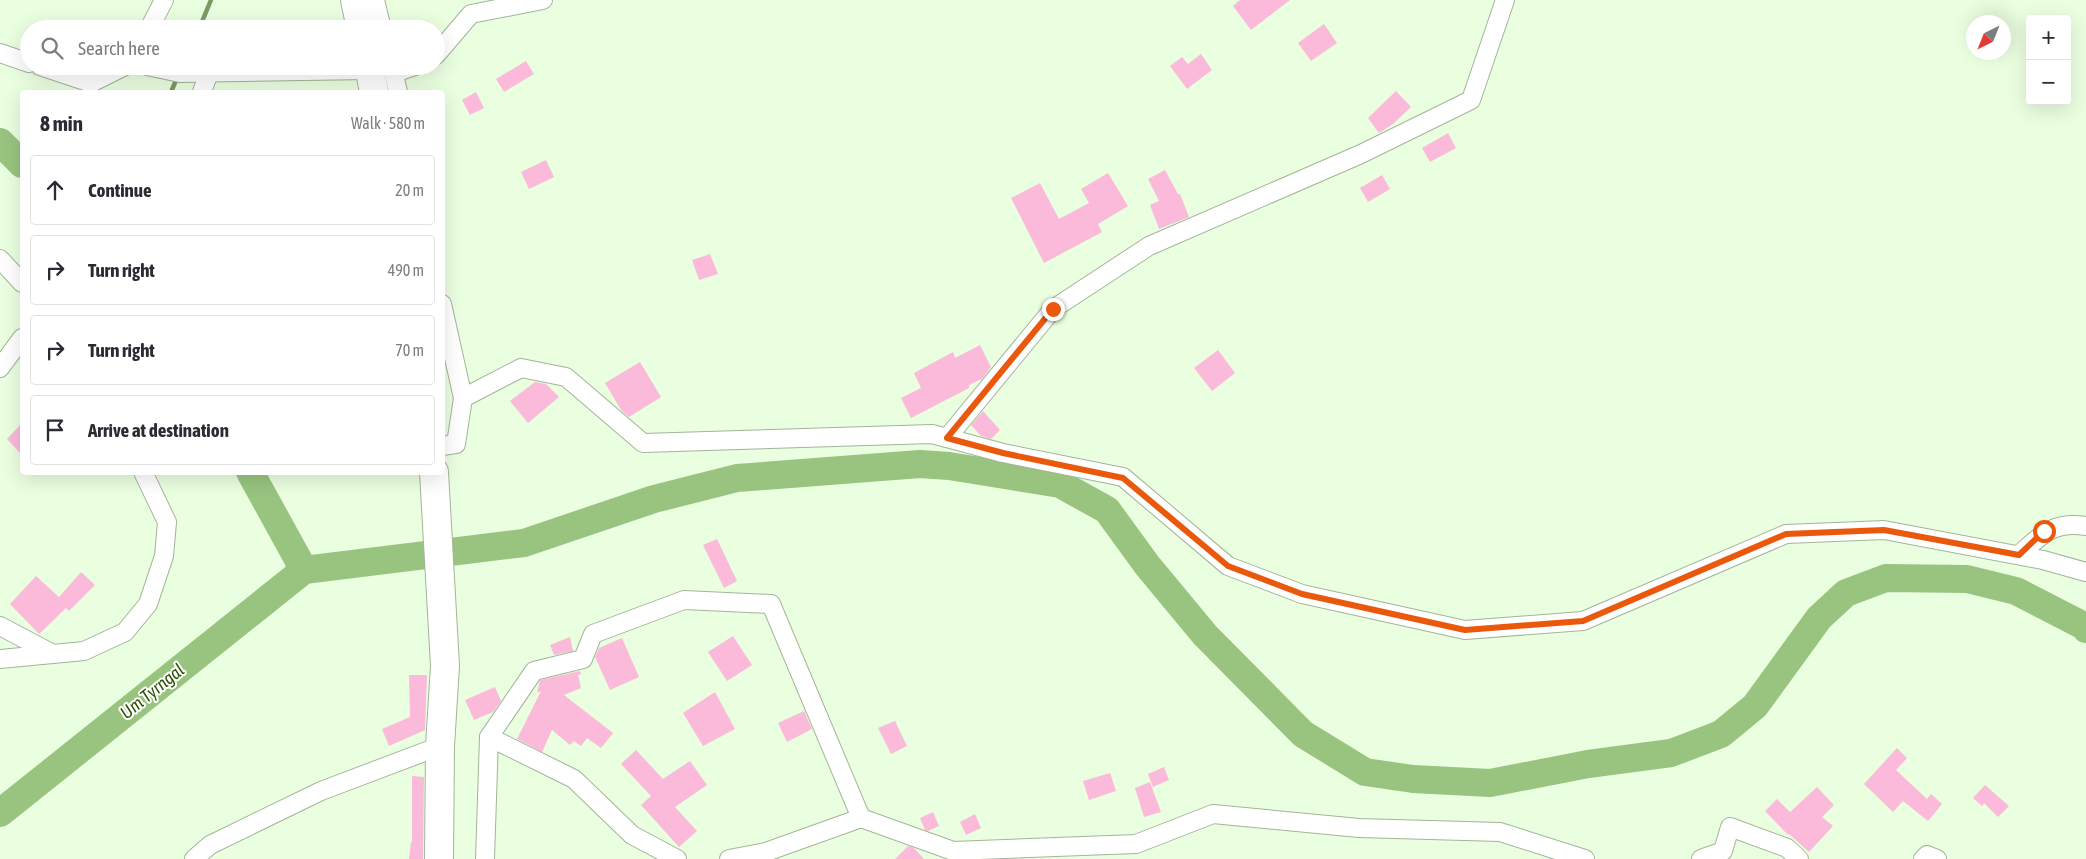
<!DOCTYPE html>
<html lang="en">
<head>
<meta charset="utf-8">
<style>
	body { margin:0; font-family:"Asap Condensed",sans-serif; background:#f7f7f7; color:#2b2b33 }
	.controls { position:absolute; right:15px; top:15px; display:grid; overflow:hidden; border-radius:5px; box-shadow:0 5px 20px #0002 }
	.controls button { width:45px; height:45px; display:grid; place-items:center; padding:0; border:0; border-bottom:1px solid #e1e1e2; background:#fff; color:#2b2b33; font:25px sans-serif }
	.compass { position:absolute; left:1966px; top:15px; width:45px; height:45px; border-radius:50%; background:#fff; box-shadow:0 5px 20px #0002; rotate:223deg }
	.stop { position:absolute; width:15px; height:15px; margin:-11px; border:4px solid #ea580c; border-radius:50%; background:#fff }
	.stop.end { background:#ea580c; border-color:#fff; box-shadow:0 1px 5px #0008 }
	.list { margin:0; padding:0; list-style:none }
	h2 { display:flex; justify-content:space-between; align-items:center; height:65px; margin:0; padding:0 20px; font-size:21px }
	h2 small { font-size:16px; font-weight:400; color:#7c7c81 }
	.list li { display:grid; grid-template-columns:32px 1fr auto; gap:15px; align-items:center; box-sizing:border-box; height:70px; margin:0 10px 10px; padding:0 10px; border:1px solid #e1e1e2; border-radius:5px }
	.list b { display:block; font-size:19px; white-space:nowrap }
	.list em { font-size:16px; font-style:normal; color:#7c7c81 }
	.icon { flex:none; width:28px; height:28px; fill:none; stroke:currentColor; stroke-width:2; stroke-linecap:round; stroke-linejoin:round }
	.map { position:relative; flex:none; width:2086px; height:859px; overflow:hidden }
	.search { position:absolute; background:#fff; box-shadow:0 5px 20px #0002; left:20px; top:20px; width:425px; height:55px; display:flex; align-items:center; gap:12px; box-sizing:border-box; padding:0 18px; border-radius:28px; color:#7c7c81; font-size:19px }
	.panel { position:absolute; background:#fff; box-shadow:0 5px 20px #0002; left:20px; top:90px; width:425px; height:385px; border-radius:5px }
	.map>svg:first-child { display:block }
</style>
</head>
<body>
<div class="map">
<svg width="2086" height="859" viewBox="0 0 2086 859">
	<rect width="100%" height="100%" fill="#eafee0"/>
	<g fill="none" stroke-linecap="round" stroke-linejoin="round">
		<g stroke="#7a9b67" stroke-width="4.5">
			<path d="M199,29L211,0"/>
			<path d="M171,92L177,78"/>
		</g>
		<g stroke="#98c47f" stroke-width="28">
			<path d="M0,142L22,164"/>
			<path d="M250,472L304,570"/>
			<path d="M304,570L524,543L654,499L737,478L920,464L949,466L1060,484L1107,510L1147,565L1205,635L1303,734L1365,772L1413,779L1490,783L1588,764L1671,753L1721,734L1755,706L1819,618L1846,593L1886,578L1967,579L2016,591L2084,626L2086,629"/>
			<path d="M0,813L304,570"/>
		</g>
	</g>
	<g fill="#fbbada">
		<path d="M1240,0H1290L1251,30L1233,6Z"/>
		<path d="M1324,24L1337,43L1311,61L1298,43Z"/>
		<path d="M1201,54L1212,70L1187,89L1170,66L1182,57L1188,64Z"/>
		<path d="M526,61L534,74L504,92L496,79Z"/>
		<path d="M1396,91L1411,107L1393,124L1379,133L1368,118Z"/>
		<path d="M476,92L484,108L470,115L462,100Z"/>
		<path d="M1448,133L1456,148L1430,162L1422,148Z"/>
		<path d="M546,160L554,177L529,189L521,172Z"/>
		<path d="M1165,170L1178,194H1180L1189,217L1159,229L1150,205L1159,201L1148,179Z"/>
		<path d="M1108,173L1128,206L1098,224L1102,232L1044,263L1011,198L1040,183L1059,219L1089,203L1081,189Z"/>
		<path d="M1382,175L1390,189L1368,202L1360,188Z"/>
		<path d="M710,254L718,274L699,280L692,260Z"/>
		<path d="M980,345L991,367L982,379L969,385V388L911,418L901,398L921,388L914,373L953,352L955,358Z"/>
		<path d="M1218,350L1235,373L1212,391L1194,368Z"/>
		<path d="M640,362L661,397L629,417L621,410L605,383Z"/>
		<path d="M535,382L546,384L559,397L528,423L510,401Z"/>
		<path d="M983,411L1000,430L991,439L981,436L971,425Z"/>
		<path d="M22,423V455L7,439Z"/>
		<path d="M717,539L737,581L724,588L703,545Z"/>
		<path d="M81,572L95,585L69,611L66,608L39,634L10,604L36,576L59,597Z"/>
		<path d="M733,636L752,665L727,681L708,652Z"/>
		<path d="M570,637L573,651L554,655L550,645Z"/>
		<path d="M622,638L639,677L610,690L595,657L599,648Z"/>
		<path d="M580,671L581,674L578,675L581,688L564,695L613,733L601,748L587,738L581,746L574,741L570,745L552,730L542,752L517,739L541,691L537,693L540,680Z"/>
		<path d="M409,675H427L425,730L389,746L382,729L410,717Z"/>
		<path d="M495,687L501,701L493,712L474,720L465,700Z"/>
		<path d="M715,692L735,729L703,746L683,713Z"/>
		<path d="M804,711L812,729L787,742L778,723Z"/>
		<path d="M895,721L907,746L891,754L878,728Z"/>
		<path d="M1897,748L1907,758L1896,770L1927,799L1931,794L1942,804L1928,821L1903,801L1893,812L1864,784Z"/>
		<path d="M636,750L663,779L690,761L707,785L675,807L697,831L679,847L641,805L651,796L621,764Z"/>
		<path d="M1164,767L1169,780L1153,787L1148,774Z"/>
		<path d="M1110,773L1116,791L1089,800L1083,781Z"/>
		<path d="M412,776L424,777L423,859H409L411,842H412Z"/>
		<path d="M1150,782L1161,812L1144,817L1135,788Z"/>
		<path d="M1985,785L2009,806L1998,817L1984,803L1982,806L1973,798Z"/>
		<path d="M1817,787L1834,805L1822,817L1833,826L1809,852L1789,834L1788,835L1765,811L1777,799L1790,812Z"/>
		<path d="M933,812L939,826L928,831L925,830L920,818Z"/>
		<path d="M975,814L981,828L966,835L960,822Z"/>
		<path d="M908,846L914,848L924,859H895Z"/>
	</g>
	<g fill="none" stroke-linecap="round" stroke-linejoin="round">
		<defs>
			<g id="minor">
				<path d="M375,0L382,29"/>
				<path d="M149,29L164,0"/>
				<path d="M0,53L29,63"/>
				<path d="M436,55L471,14L543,0"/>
				<path d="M40,66L91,83L125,66"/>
				<path d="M147,66L180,73L369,70"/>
				<path d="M392,66L398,92"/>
				<path d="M394,73L415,66"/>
				<path d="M202,92L209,72"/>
				<path d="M0,259L22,283"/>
				<path d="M442,304L463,398"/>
				<path d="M0,368L22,338"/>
				<path d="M947,438L1053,309L1149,246L1361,154L1471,100L1505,0"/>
				<path d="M442,446L456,444L463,398L521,368L566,377L643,443L932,434L1003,453L1123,477L1228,566L1302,594L1465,630L1583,621L1786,534L1884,530L2043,560L2086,572"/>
				<path d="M2019,555C2041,535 2053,521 2086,526"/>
				<path d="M0,626L53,654"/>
				<path d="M0,659L84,651L125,632L148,604L164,556L167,522L143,472"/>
				<path d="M489,737L574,779L632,835L677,859"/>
				<path d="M194,859L210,845L321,791L440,746"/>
				<path d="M485,859L489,737L534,671L583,659L593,634L684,600L771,604L861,818L953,851L1136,844L1213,814L1359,828L1500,832L1585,859"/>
				<path d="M729,859L766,852L861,818"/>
				<path d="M1701,859L1723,851L1730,827L1787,848L1799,859"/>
				<path d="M1923,859L1927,855L1937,859"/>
			</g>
			<g id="trunk">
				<path d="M355,0L361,29"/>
				<path d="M369,66L374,92"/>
				<path d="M434,472L445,666L440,746L439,859"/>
			</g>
		</defs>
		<use href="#minor" stroke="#a3b599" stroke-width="20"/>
		<use href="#trunk" stroke="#a3b599" stroke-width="30"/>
		<use href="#minor" stroke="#fff" stroke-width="18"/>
		<use href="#trunk" stroke="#fff" stroke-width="28"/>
	</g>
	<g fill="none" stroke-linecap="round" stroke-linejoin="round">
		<path stroke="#ea580c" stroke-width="6" d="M1053,309L947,438L1003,453L1123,478L1228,566L1302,594L1465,630L1583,621L1786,534L1884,530L2019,555L2044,531"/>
	</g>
	<g text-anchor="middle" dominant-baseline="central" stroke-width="4" stroke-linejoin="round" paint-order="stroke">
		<g font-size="18" font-style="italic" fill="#2a5206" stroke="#fff">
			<text transform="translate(152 691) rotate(-39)">Um Tyrngal</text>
		</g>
	</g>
</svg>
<div class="controls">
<button>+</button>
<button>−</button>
</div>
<svg class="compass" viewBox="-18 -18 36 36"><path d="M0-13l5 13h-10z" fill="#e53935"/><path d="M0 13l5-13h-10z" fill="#7c7c81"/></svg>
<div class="stop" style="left:2044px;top:531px"></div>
<div class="stop end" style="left:1053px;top:309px"></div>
<div class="search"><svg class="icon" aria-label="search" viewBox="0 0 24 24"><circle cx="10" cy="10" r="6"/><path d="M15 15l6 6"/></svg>Search here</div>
<section class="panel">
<h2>8 min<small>Walk · 580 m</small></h2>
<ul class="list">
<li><svg class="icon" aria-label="ahead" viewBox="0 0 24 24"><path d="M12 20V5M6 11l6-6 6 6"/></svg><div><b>Continue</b></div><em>20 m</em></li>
<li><svg class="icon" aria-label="right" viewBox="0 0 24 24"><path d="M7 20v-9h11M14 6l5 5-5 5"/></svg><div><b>Turn right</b></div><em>490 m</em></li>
<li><svg class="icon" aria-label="right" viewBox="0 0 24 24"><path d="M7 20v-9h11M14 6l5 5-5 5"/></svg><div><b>Turn right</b></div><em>70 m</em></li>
<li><svg class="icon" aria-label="arrive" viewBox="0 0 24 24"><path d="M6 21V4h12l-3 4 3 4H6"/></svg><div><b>Arrive at destination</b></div></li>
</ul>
</section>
</div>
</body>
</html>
